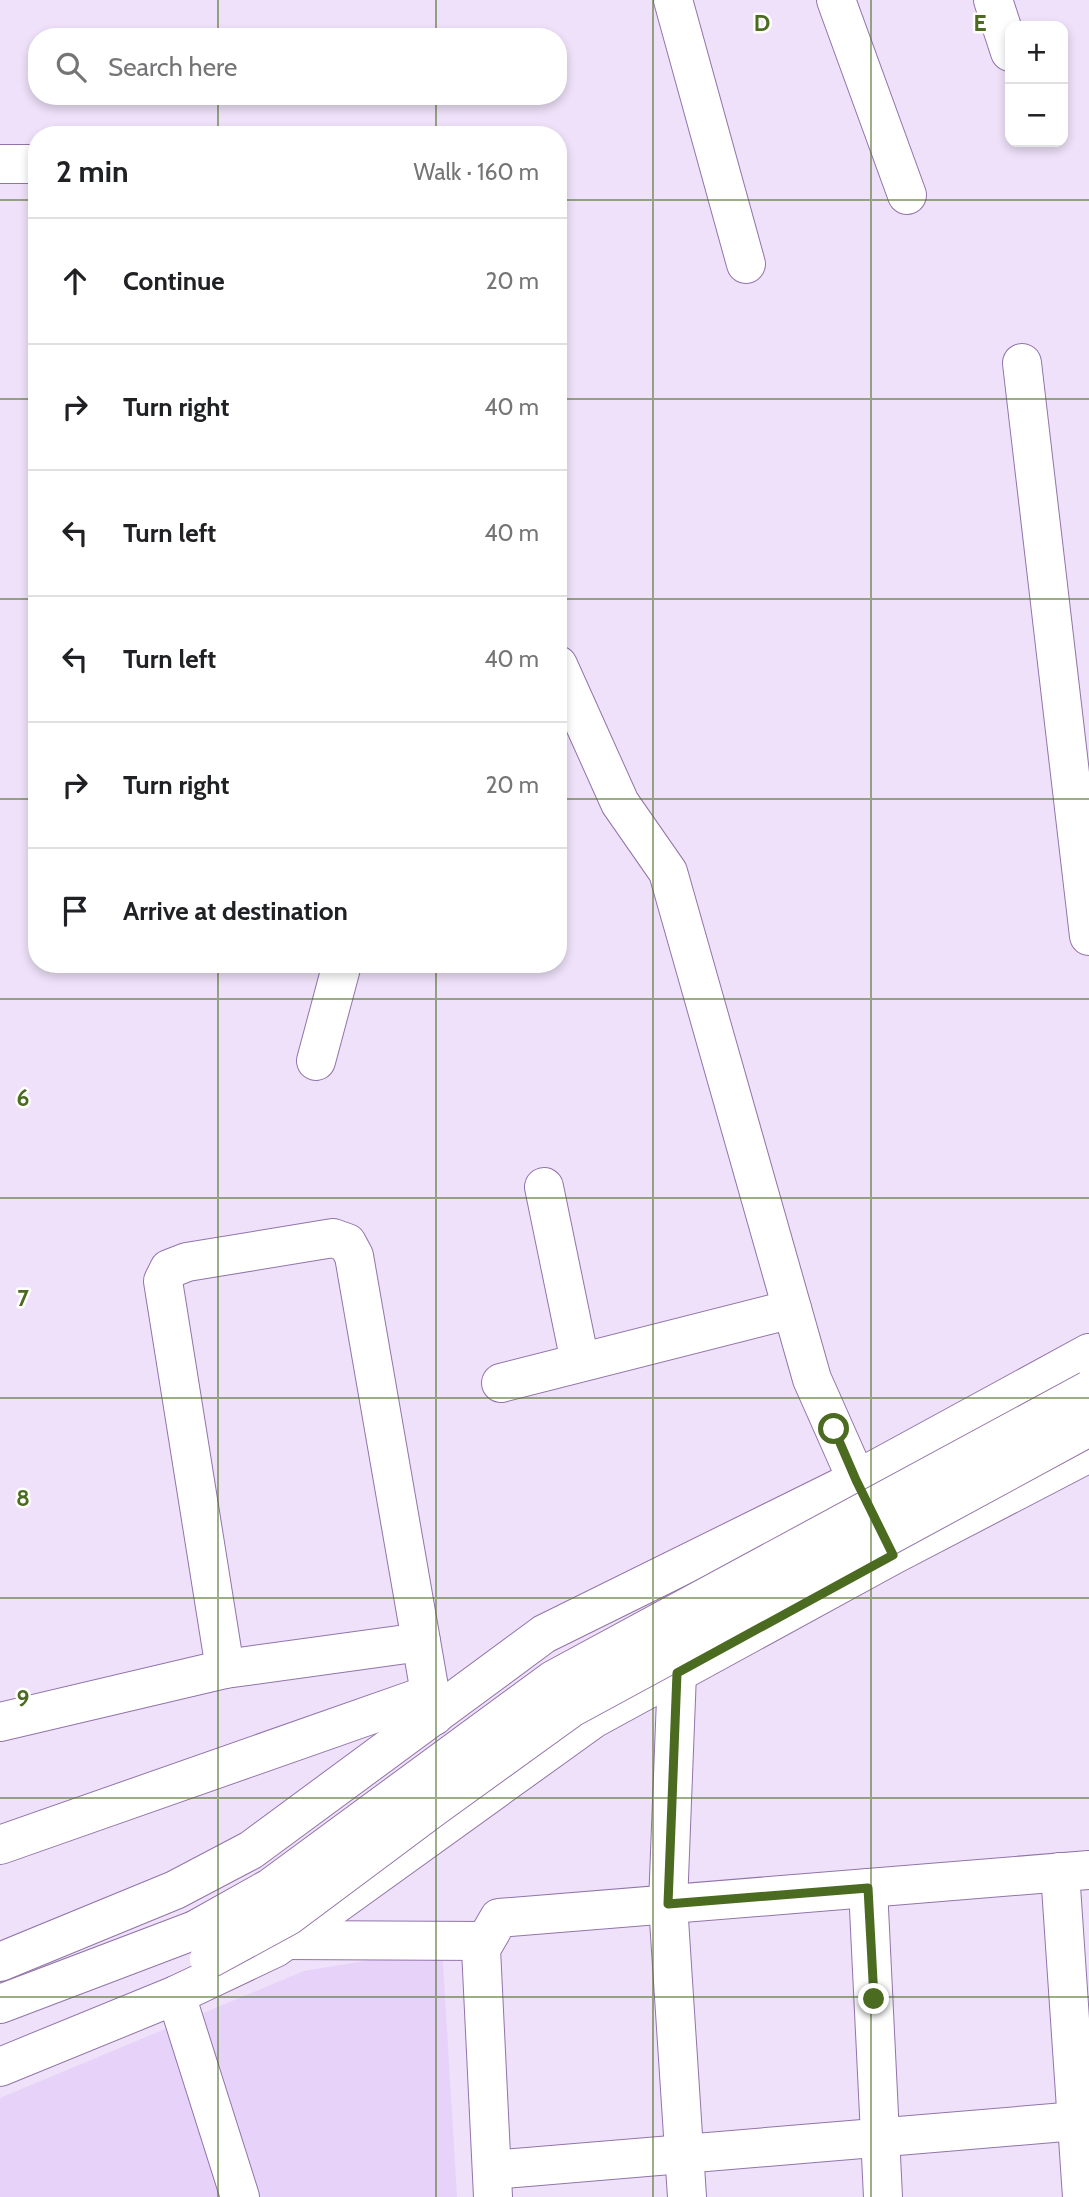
<!DOCTYPE html>
<html lang="en">
<head>
<meta charset="utf-8">
<style>
	body { margin:0; font-family:Cabin,sans-serif; background:#f2f2f2; color:#202124 }
	.controls { position:absolute; right:21px; top:21px; display:grid; overflow:hidden; border-radius:14px; box-shadow:0 4px 10px #0003 }
	.controls button { width:63px; height:63px; display:grid; place-items:center; padding:0; border:0; border-bottom:2px solid #e0e0e0; background:#fff; color:#202124; font:35px sans-serif }
	.stop { position:absolute; width:21px; height:21px; margin:-16px; border:5px solid #4b6b20; border-radius:50%; background:#fff }
	.stop.end { background:#4b6b20; border-color:#fff; box-shadow:0 2px 7px #0008 }
	.list { margin:0; padding:0; list-style:none }
	h2 { display:flex; justify-content:space-between; align-items:center; height:91px; margin:0; padding:0 28px; font-size:30px }
	h2 small { font-size:23px; font-weight:400; color:#757577 }
	.list li { display:grid; grid-template-columns:46px 1fr auto; gap:21px; align-items:center; box-sizing:border-box; height:126px; padding:0 28px; border-top:2px solid #e0e0e0 }
	.list b { display:block; font-size:26px; white-space:nowrap }
	.list em { font-size:23px; font-style:normal; color:#757577 }
	.icon { flex:none; width:38px; height:38px; fill:none; stroke:currentColor; stroke-width:2; stroke-linecap:round; stroke-linejoin:round }
	.map { position:relative; flex:none; width:1089px; height:2197px; overflow:hidden }
	.search { position:absolute; background:#fff; box-shadow:0 4px 10px #0003; left:28px; top:28px; width:539px; height:77px; display:flex; align-items:center; gap:18px; box-sizing:border-box; padding:0 24px; border-radius:28px; color:#757577; font-size:26px }
	.panel { position:absolute; background:#fff; box-shadow:0 4px 10px #0003; left:28px; top:126px; width:539px; height:847px; border-radius:28px }
	.map>svg:first-child { display:block }
</style>
</head>
<body>
<div class="map">
<svg width="1089" height="2197" viewBox="0 0 1089 2197">
	<rect width="100%" height="100%" fill="#eee1f9"/>
	<path fill="#e7d2f9" d="M442,1948L457,2197H0V2098L304,1971Z"/>
	<g fill="none" stroke-linecap="round" stroke-linejoin="round">
		<defs>
			<g id="minor">
				<path d="M673,0L746,264"/>
				<path d="M836,0L907,195"/>
				<path d="M993,0L1010,52"/>
				<path d="M0,164H37"/>
				<path d="M1022,363L1089,936"/>
				<path d="M558,665L620,803L668,872L812,1379L867,1503"/>
				<path d="M316,1061L342,964"/>
				<path d="M544,1187L580,1362"/>
				<path d="M501,1383L792,1309"/>
				<path d="M225,1669L163,1281L169,1269L187,1262L333,1238L347,1243L354,1256L434,1716"/>
				<path d="M677,1673L668,1904L687,2197"/>
				<path d="M0,1722L225,1669L421,1642"/>
				<path d="M0,1845L430,1694"/>
				<path d="M1060,1872L1082,2197"/>
				<path d="M868,1888L883,2197"/>
				<path d="M285,1940L485,1941"/>
				<path d="M0,1962L175,1890L251,1850L544,1634L856,1480L1089,1353"/>
				<path d="M176,1995L240,2197"/>
				<path d="M0,2004L195,1930"/>
				<path d="M0,2067L176,1995L275,1948L593,1719L893,1555L1089,1453"/>
				<path d="M492,2170L1089,2120"/>
				<path d="M493,2197L481,1949L499,1918L1089,1870"/>
			</g>
		</defs>
		<use href="#minor" stroke="#9274a9" stroke-width="40"/>
		<use href="#minor" stroke="#fff" stroke-width="38"/>
		<defs>
			<g id="minor-bridge">
				<path d="M195,1930L270,1888L553,1680L1089,1390"/>
				<path d="M209,1959L288,1916L434,1807L571,1708L1089,1427"/>
			</g>
		</defs>
		<use href="#minor-bridge" stroke="#9274a9" stroke-width="40" stroke-linecap="butt"/>
		<use href="#minor-bridge" stroke="#fff" stroke-width="38"/>
	</g>
	<g fill="none" stroke-linecap="round" stroke-linejoin="round">
		<path stroke="#4b6b20" stroke-width="9" d="M834,1429L856,1480L893,1555L677,1673L668,1904L868,1888L874,1999"/>
	</g>
	<path fill="none" stroke="#4b6b20" stroke-width="2" stroke-opacity="0.55" d="M218,0V37M436,0V37M653,0V2197M871,0V2197M218,96V135M436,96V135M0,200H37M558,200H1089M0,399H37M558,399H1089M0,599H37M558,599H1089M0,799H37M558,799H1089M218,964V2197M436,964V2197M0,999H1089M0,1198H1089M0,1398H1089M0,1598H1089M0,1798H1089M0,1997H1089"/>
	<g font-size="23" text-anchor="middle" font-weight="bold" fill="#4b6b20" stroke="#fff" stroke-width="5" stroke-linejoin="round" paint-order="stroke">
		<text x="762" y="31">D</text>
		<text x="980" y="31">E</text>
		<text x="23" y="1106">6</text>
		<text x="23" y="1306">7</text>
		<text x="23" y="1506">8</text>
		<text x="23" y="1706">9</text>
	</g>
</svg>
<div class="controls">
<button>+</button>
<button>−</button>
</div>
<div class="stop" style="left:834px;top:1429px"></div>
<div class="stop end" style="left:874px;top:1999px"></div>
<div class="search"><svg class="icon" aria-label="search" viewBox="0 0 24 24"><circle cx="10" cy="10" r="6"/><path d="M15 15l6 6"/></svg>Search here</div>
<section class="panel">
<h2>2 min<small>Walk · 160 m</small></h2>
<ul class="list">
<li><svg class="icon" aria-label="ahead" viewBox="0 0 24 24"><path d="M12 20V5M6 11l6-6 6 6"/></svg><div><b>Continue</b></div><em>20 m</em></li>
<li><svg class="icon" aria-label="right" viewBox="0 0 24 24"><path d="M7 20v-9h11M14 6l5 5-5 5"/></svg><div><b>Turn right</b></div><em>40 m</em></li>
<li><svg class="icon" aria-label="left" viewBox="0 0 24 24"><path d="M17 20v-9H6M10 6l-5 5 5 5"/></svg><div><b>Turn left</b></div><em>40 m</em></li>
<li><svg class="icon" aria-label="left" viewBox="0 0 24 24"><path d="M17 20v-9H6M10 6l-5 5 5 5"/></svg><div><b>Turn left</b></div><em>40 m</em></li>
<li><svg class="icon" aria-label="right" viewBox="0 0 24 24"><path d="M7 20v-9h11M14 6l5 5-5 5"/></svg><div><b>Turn right</b></div><em>20 m</em></li>
<li><svg class="icon" aria-label="arrive" viewBox="0 0 24 24"><path d="M6 21V4h12l-3 4 3 4H6"/></svg><div><b>Arrive at destination</b></div></li>
</ul>
</section>
</div>
</body>
</html>
